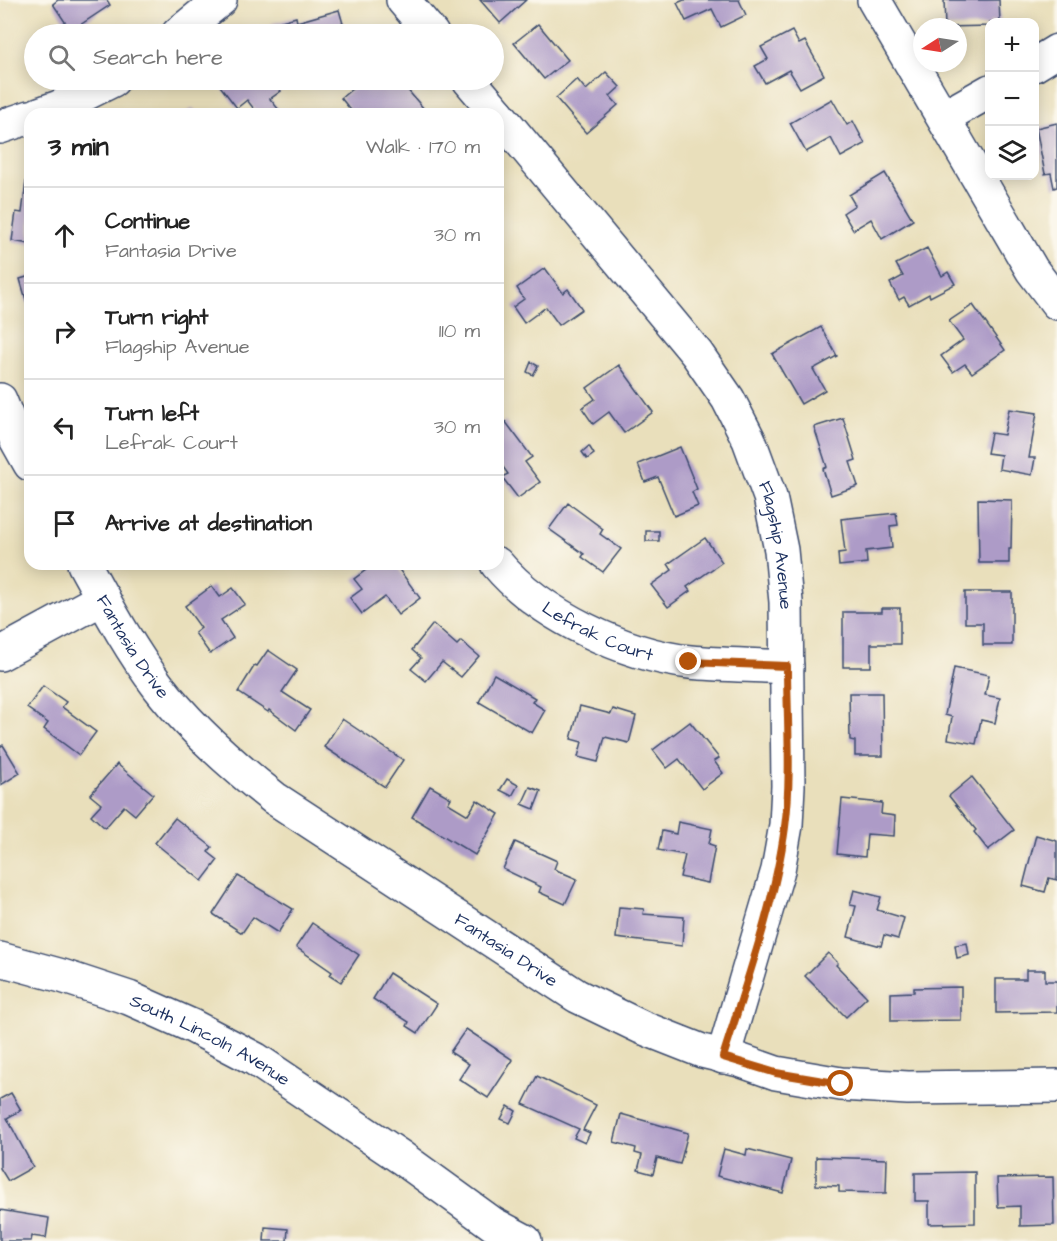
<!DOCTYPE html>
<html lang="en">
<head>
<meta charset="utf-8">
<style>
	body { margin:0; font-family:"Architects Daughter",sans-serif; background:#f2f2f2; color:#222 }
	.controls { position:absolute; right:18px; top:18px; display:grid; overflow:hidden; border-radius:12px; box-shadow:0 3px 15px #0003 }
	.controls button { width:54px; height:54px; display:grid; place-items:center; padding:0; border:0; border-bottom:2px solid #e0e0e0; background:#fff; color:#222; font:30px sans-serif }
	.compass { position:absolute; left:913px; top:18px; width:54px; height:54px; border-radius:50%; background:#fff; box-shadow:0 3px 15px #0003; rotate:258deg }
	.stop { position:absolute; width:18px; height:18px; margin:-14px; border:4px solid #b45309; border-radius:50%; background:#fff }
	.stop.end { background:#b45309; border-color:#fff; box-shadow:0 2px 6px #0008 }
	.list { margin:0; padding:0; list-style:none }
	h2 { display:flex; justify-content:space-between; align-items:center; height:78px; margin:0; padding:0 24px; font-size:26px }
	h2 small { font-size:20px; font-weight:400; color:#767676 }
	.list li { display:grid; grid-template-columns:39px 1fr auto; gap:18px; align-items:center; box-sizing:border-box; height:96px; padding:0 24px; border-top:2px solid #e0e0e0 }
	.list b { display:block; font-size:22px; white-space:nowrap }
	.list p { margin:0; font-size:20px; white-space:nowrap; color:#767676 }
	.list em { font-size:20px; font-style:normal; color:#767676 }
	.icon { flex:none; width:33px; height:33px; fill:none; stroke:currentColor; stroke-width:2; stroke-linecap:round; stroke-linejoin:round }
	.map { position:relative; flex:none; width:1057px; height:1241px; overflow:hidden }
	.search { position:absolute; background:#fff; box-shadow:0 3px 15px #0003; left:24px; top:24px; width:480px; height:66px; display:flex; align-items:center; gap:15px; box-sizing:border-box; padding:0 21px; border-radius:33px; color:#767676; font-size:22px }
	.panel { position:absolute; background:#fff; box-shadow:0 3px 15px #0003; left:24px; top:108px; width:480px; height:462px; border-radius:18px }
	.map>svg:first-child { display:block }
</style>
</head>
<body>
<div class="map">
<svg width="1057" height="1241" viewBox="0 0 1057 1241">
	<rect width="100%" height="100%" fill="#fbf7ec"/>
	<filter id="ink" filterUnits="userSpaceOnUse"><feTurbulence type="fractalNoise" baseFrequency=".0167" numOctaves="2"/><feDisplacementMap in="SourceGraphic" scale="12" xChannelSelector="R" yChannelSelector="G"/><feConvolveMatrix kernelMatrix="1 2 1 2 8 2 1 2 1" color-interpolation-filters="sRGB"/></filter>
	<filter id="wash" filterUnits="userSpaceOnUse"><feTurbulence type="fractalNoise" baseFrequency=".008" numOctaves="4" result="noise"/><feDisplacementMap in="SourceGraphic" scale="24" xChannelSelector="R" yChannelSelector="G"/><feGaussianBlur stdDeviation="1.35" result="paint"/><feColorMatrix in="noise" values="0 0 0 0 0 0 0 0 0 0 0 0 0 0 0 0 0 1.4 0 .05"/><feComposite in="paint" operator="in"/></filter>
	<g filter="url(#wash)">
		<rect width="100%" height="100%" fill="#e9dfbb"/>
		<g id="blocks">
			<g fill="#ad9bc7">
				<path d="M58,0H107L110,5L71,31L53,4Z"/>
				<path d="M480,0H526L500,23Z"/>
				<path d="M684,0H739L746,15L721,27L712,9L686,21L677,3Z"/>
				<path d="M944,0H999L1000,22H990V26L945,27Z"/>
				<path d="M339,10L346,34H274L271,24L296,17L297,22Z"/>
				<path d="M538,24L568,60L544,79L514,43Z"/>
				<path d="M792,31L799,44L805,41L824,75L800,88L789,70L765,83L755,66L768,59L761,47Z"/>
				<path d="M606,72L620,87L610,96L618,105L586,133L556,98L577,79L586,90Z"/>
				<path d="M228,80H273L281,91L270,99L280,111L276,114H258L247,100L237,108L220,86Z"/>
				<path d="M363,80H399L424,109L418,114H354L341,98Z"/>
				<path d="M832,99L847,125L853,121L865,144L841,157L831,138L806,152L790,123Z"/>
				<path d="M193,108L197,114H184Z"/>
				<path d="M1057,123V187L1054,188L1051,173L1045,174L1036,128Z"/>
				<path d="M885,173L913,220L882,239L871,219L853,230L843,213L855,205L849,195Z"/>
				<path d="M27,174H30V244L12,241L16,212L22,213Z"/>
				<path d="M927,248L942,276L948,272L955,284L930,297L929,294L909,305L904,297L899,300L890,283L903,276L896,264Z"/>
				<path d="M545,268L563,293L568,289L582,309L559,325L546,307L524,323L513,307L524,299L517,288Z"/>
				<path d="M30,276V310H29L20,279Z"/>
				<path d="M973,305L1005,350L972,373L965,364L953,372L941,356L963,340L949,321Z"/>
				<path d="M821,327L837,356L813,369L825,390L801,404L772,354Z"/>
				<path d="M531,362L538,366L533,375L527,372Z"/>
				<path d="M619,365L653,412L624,433L609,412L593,424L582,408L595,399L587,388Z"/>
				<path d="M1009,409L1037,413L1029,458H1035L1032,475L999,469L1001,455L987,453L991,433L1004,435Z"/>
				<path d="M843,418L856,460L850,462L858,486L831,495L823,469L827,467L814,427Z"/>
				<path d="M505,421L532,457L525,462L540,482L518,498L502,477L508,474L498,460V427Z"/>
				<path d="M589,446L594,454L587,459L582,452Z"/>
				<path d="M680,447L697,489L692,492L698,506L674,516L658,477L645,482L638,464Z"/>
				<path d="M978,499L1012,500L1011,549H1009V563H979Z"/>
				<path d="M568,503L603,529L600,534L621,549L603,572L582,557L584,554L549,529Z"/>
				<path d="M896,513L898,525L890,526L892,548L866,551L867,563L839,566L838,553L845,552L841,519Z"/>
				<rect x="646" y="531" width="13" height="10"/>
				<path d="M705,538L722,562L687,587L690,591L668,607L651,585L672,570L668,564Z"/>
				<path d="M374,564H395L420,598L398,615L385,597L362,614L350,598L362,589L354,579Z"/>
				<path d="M212,586L220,597L233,588L245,604L221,620L233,638L210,654L195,633L201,628L185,606Z"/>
				<path d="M965,592H1012V645H983V623H965Z"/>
				<path d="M882,608H900V644H871V667H843V612H882Z"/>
				<path d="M433,624L457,645L461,641L479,656L461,677L442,662L426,681L411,669L421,658L412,650Z"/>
				<path d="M268,650L297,670L282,692L310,710L296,730L269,710L268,712L238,692L255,665L257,666Z"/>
				<path d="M954,668L989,675L985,695L1000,698L995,723L981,720L976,744L948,739L952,717L945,715Z"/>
				<path d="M494,674L535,698L532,702L545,710L532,733L479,702Z"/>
				<path d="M43,686L66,702L62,707L96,732L79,755L44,729L48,723L27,708Z"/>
				<path d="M849,693H882L883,756H855V741L850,740Z"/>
				<path d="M580,706L611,714L613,709L636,716L629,743L605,737L598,762L578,757L582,742L571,739Z"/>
				<path d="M342,719L403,760L385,787L324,747Z"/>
				<path d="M690,722L719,758L714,761L723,773L702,789L679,759L667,768L653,750Z"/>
				<path d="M3,745L20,773L1,785L0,747Z"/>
				<path d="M117,764L153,794L135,815L124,806L105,828L91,815L101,804L90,795Z"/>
				<path d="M972,777L1014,830L988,850L974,832L976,830L949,796Z"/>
				<path d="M507,779L518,785L512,796L500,790Z"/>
				<path d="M430,786L451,798L448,803L468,815L477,800L499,814L475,855L412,817Z"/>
				<path d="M530,787L541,791L534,809L522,804Z"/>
				<path d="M842,799L882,803L881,814L895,816L894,836L867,834L865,857L837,854Z"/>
				<path d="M175,818L212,847L208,852L218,860L202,881L155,843Z"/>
				<path d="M678,822L712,829L709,844L715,846L708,883L680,877L685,855L658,850L662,831L676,834Z"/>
				<path d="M1036,835L1057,841V880L1049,878L1045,892L1023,886Z"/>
				<path d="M515,842L557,861L554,869L577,879L565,904L539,892L541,887L503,869Z"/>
				<path d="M238,876L293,909L278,933L253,917L242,933L213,914Z"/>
				<path d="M854,890L881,897L877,910L904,918L898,939L884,935L881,946L848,937L856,906L850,905Z"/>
				<path d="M619,907L644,909L643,914L684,917L682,946L616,938Z"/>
				<path d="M312,923L359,955L341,982L330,975L332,972L296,947Z"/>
				<path d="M967,943L969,955L957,958L955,945Z"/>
				<path d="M828,953L838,963L836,965L867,997L846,1017L805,976Z"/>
				<path d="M1026,970H1045V981H1057V1012L996,1013V979H1026Z"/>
				<path d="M389,973L437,1004L418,1033L407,1026L409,1022L373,999Z"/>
				<path d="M961,987V1020L891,1021V993L914,992V988Z"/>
				<path d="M466,1029L513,1060L488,1098L459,1079L469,1064L450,1052Z"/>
				<path d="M537,1076L596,1105L583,1130L590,1133L585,1143L574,1138L579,1129L523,1104Z"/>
				<path d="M11,1093L21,1110L7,1118L33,1167L8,1181L0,1168V1099Z"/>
				<path d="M508,1106L516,1111L510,1123L501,1119Z"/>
				<path d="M621,1114L688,1133L680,1164L657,1158L653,1174L638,1170L642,1155L635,1153L636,1148L614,1142Z"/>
				<path d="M724,1149L746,1155L747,1149L791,1160L783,1193L717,1176Z"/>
				<path d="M816,1157L887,1159L886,1193L839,1192V1186L816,1185Z"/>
				<path d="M975,1172V1223L929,1224V1201H915V1173Z"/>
				<path d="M1053,1177L1054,1225L1020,1226V1206L998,1207L997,1178Z"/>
				<path d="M0,1210L49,1218L46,1238L32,1236L31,1241H0Z"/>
				<path d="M265,1227L288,1229L287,1241H264Z"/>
			</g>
		</g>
	</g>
	<g filter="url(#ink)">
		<use href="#blocks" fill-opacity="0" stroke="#3a496c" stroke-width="1.5"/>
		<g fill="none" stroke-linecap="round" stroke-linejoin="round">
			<defs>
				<g id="minor">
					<path d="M403,0L432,34"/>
					<path d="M874,0L1032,270L1057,303"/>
					<path d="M178,34L220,0"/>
					<path d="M1034,65L1057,51"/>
					<path d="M469,80L498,114"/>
					<path d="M39,114L59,107L113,80"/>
					<path id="s1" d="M498,114L697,354L728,399L749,440L770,497L781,550L786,602L788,786L786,825L778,870L723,1057"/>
					<path d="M944,117L990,91"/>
					<path d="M0,127L30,117"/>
					<path d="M0,400L16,439L30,464"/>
					<path id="s2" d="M84,564C107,606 129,648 158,686C191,729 232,765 274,798L577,996L641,1027L702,1051L739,1060L776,1073L841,1084L908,1088L1057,1086"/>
					<path id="s3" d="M497,564C540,615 625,655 690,662C722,665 755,665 787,667"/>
					<path d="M0,654L103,598"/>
				</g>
				<g id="major">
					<path id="s4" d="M0,959L62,976L129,998L192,1026L255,1059L402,1158L493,1224L525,1241"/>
				</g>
			</defs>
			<use href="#minor" stroke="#3a496c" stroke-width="36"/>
			<use href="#major" stroke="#3a496c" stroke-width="36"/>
			<use href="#minor" stroke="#fff" stroke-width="33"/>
			<use href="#major" stroke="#fff" stroke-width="33"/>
		</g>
	</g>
	<g fill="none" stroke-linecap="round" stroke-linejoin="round" filter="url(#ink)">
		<path stroke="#b45309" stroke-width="8" d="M689,662L787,666C787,719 792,774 785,827C775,903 746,983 723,1057L776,1073L841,1084"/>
	</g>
	<g text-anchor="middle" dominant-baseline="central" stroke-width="6" stroke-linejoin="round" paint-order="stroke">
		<g font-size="18" fill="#1b2f5e" stroke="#fbf7ec">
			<text stroke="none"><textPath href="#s1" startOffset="522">Flagship Avenue</textPath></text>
			<text stroke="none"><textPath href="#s3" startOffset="123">Lefrak Court</textPath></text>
			<text stroke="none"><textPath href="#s2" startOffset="96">Fantasia Drive</textPath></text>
			<text stroke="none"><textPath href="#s2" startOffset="582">Fantasia Drive</textPath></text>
			<text stroke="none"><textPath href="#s4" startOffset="226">South Lincoln Avenue</textPath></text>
		</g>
	</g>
</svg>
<div class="controls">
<button>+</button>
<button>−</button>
<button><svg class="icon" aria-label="layers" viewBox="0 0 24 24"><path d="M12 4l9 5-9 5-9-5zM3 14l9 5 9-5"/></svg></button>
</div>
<svg class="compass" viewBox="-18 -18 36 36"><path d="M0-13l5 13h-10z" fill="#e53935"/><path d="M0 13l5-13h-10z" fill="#767676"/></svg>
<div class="stop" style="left:841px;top:1084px"></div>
<div class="stop end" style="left:689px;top:662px"></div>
<div class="search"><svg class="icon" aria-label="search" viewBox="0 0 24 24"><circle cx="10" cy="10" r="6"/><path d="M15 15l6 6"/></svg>Search here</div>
<section class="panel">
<h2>3 min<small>Walk · 170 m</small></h2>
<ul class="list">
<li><svg class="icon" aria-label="ahead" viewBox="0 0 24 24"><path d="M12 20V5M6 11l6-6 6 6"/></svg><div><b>Continue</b><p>Fantasia Drive</p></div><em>30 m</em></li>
<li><svg class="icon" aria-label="right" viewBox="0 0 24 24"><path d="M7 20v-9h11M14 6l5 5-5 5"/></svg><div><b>Turn right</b><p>Flagship Avenue</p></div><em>110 m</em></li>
<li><svg class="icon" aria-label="left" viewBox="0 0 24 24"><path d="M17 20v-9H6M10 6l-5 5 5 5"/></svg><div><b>Turn left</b><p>Lefrak Court</p></div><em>30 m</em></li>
<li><svg class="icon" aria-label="arrive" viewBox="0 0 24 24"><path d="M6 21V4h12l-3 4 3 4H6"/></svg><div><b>Arrive at destination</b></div></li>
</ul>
</section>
</div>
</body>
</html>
